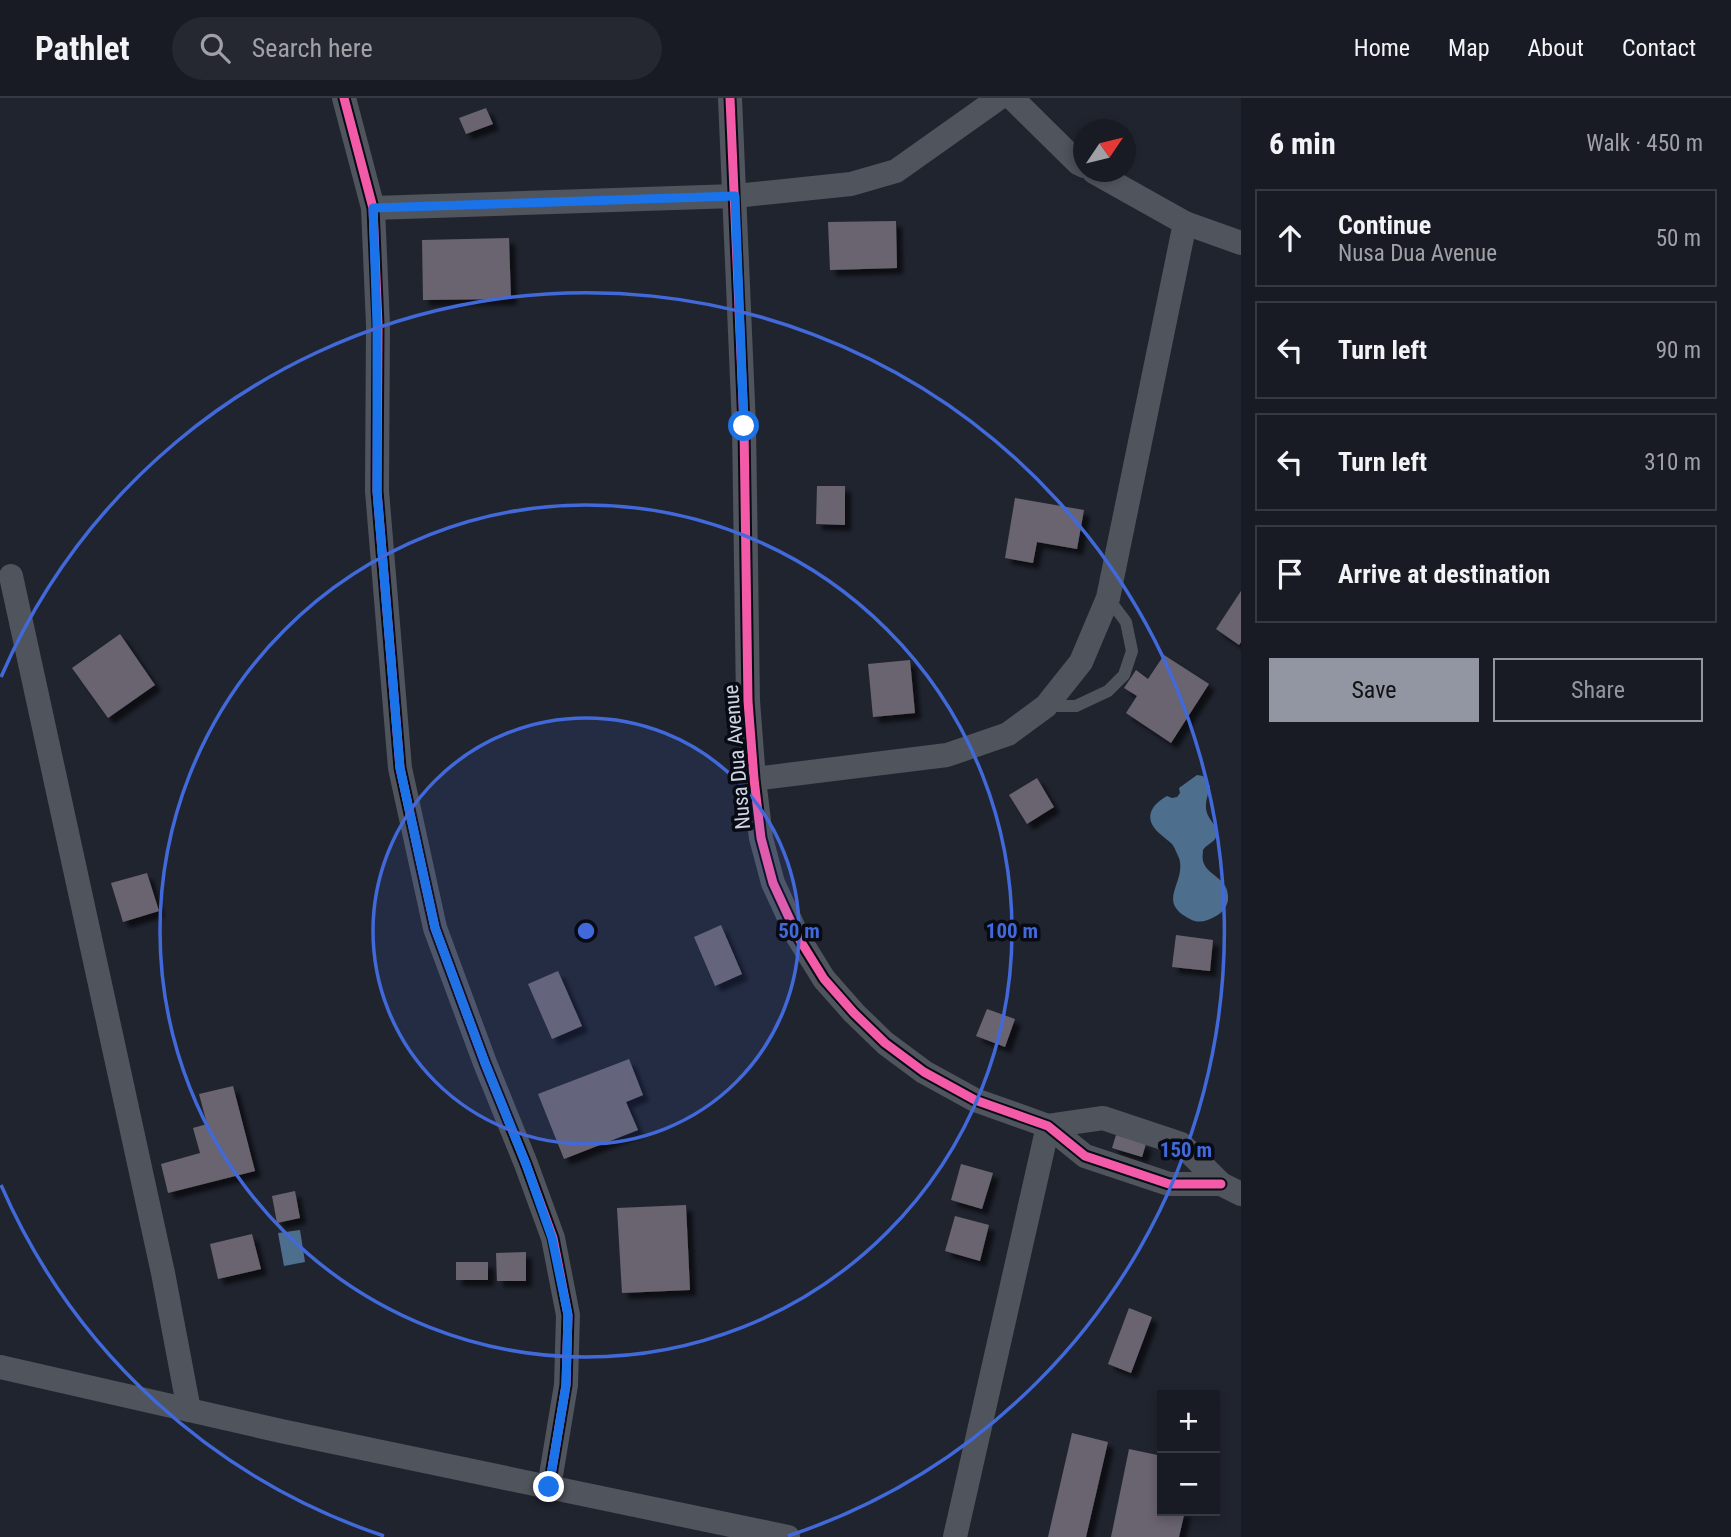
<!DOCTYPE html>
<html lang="en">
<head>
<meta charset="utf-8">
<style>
	body { margin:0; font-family:"Roboto Condensed",sans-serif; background:#252830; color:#f1f3f6 }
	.controls { position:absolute; right:21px; bottom:21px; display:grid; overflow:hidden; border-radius:0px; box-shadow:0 4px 10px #0003 }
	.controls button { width:63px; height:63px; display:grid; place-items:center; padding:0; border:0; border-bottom:2px solid #363941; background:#181b23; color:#f1f3f6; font:35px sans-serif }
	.compass { position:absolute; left:1073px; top:21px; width:63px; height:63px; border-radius:50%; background:#181b23; box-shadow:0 4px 10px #0003; rotate:55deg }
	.stop { position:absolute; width:21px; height:21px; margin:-16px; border:5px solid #1a73e8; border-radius:50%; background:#fff }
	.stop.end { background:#1a73e8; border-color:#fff; box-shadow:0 2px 7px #0008 }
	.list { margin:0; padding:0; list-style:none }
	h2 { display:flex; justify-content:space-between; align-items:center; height:91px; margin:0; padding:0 28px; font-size:30px }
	h2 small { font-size:23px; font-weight:400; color:#9fa1a6 }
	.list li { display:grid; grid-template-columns:46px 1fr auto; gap:21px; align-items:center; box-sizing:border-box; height:98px; margin:0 14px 14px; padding:0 14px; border:2px solid #363941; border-radius:0px }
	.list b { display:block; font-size:26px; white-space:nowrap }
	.list p { margin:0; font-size:23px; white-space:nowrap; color:#9fa1a6 }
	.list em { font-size:23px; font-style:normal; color:#9fa1a6 }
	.actions { display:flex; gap:14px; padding:21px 28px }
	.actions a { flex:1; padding:16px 0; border:2px solid #9296a3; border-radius:0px; text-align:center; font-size:24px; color:#9296a3 }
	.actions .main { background:#9296a3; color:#111 }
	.icon { flex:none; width:38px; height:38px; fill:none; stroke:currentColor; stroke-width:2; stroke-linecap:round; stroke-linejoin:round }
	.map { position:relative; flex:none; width:1241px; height:1439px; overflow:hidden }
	header { display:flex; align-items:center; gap:42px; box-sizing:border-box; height:98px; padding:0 35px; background:#181b23; border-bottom:2px solid #363941 }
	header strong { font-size:33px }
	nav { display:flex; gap:38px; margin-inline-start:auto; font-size:24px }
	.search { width:490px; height:63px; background:#252830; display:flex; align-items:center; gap:18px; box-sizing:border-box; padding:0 24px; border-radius:38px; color:#9fa1a6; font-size:26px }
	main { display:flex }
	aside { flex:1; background:#181b23 }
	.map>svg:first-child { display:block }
</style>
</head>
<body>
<header>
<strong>Pathlet</strong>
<div class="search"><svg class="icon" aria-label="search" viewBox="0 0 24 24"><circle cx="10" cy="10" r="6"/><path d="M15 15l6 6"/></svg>Search here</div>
<nav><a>Home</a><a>Map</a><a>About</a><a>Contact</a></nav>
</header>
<main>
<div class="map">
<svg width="1241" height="1439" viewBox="0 0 1241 1439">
	<defs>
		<filter id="shadow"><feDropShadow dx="6" dy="6" stdDeviation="2" flood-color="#0009"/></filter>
	</defs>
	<rect width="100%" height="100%" fill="#20242f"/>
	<g fill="#4d6e8d">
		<path d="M1197,677L1203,678L1210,688C1208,698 1204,705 1207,715C1210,724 1222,732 1215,741C1212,745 1206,747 1203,752C1203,756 1202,759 1203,763C1207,779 1230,779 1228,802C1227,809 1222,815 1216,818C1207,823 1199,826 1190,821C1155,803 1187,785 1179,760C1177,756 1175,750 1172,746C1168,742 1163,739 1159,735C1143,720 1151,707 1167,698L1172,700L1177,699L1180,695L1179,690Z"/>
		<path d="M300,1132L305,1164L284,1168L278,1135Z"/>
	</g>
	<g fill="#6a6470" filter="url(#shadow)">
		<path d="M486,10L493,26L466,36L459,20Z"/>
		<path d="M896,123L897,170L830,172L828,124Z"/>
		<path d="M509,140L511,201L423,202L422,142Z"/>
		<path d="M817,388H845V427L816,426Z"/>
		<path d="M1015,400L1084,412L1077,451L1037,444L1033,465L1005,460Z"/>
		<path d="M1241,493V544L1239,547L1216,531Z"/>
		<path d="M120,536L155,587L108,620L72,570Z"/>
		<path d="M1164,557L1209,586L1171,645L1126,615L1137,598L1124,590L1136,572L1148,581Z"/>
		<path d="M910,562L915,615L873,619L868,566Z"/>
		<path d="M1037,680L1054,709L1027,726L1009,697Z"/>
		<path d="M147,775L159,813L123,824L111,785Z"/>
		<path d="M721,827L742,876L715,888L694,839Z"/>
		<path d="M1176,837L1213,842L1210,873L1172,869Z"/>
		<path d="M558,873L582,928L552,941L528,886Z"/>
		<path d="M987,911L1015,921L1005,949L976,938Z"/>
		<path d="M629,961L643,997L626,1004L638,1032L564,1061L538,996Z"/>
		<path d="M233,988L255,1073L168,1095L161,1066L200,1055L193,1030L207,1026L199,996Z"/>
		<path d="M1116,1037L1146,1046L1142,1059L1112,1050Z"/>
		<path d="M961,1066L993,1075L982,1111L951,1102Z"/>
		<path d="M295,1093L300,1120L277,1125L272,1098Z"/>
		<path d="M686,1107L690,1192L622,1195L617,1110Z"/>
		<path d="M955,1118L989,1127L980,1163L945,1153Z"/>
		<path d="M252,1136L261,1171L218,1181L210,1146Z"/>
		<path d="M526,1154V1183H497L496,1155Z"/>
		<rect x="456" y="1164" width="32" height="18"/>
		<path d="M1129,1210L1152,1219L1131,1275L1108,1266Z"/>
		<path d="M1072,1335L1108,1344L1086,1439H1048Z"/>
		<path d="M1129,1351L1162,1358V1413H1185L1179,1439H1111Z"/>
	</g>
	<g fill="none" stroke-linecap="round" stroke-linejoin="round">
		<path stroke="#50545c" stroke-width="12" d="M1046,608H1076L1108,593L1124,577L1132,553L1126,524L1108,500"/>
		<g stroke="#50545c" stroke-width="24">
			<path d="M344,0L373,110L378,227L377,393L400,670L435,830L485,965L526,1066L553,1140L568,1217L566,1287L549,1389"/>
			<path d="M730,0L744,328L748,603L754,681L761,740L773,785L798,839L824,881L854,915L885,945L924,974L975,1002L1048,1028L1085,1058L1169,1086H1221"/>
			<path d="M1012,0L1078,65L1084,68"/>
			<path d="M1094,74L1185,125L1241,145"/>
			<path d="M373,110L735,98L851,86L896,73L999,0"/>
			<path d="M11,478L163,1175L189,1312"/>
			<path d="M754,681L947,657L1008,636L1046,608L1081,564L1108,500L1185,125"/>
			<path d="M1048,1028L1103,1020L1181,1046L1221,1086L1241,1096"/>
			<path d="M0,1269L281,1333L788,1439"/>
			<path d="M955,1439L1048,1028"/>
		</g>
		<defs>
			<g id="cycleway">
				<path d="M344,0L373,110L378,227L377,393L400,670L435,830L485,965L526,1066L553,1140L568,1217L566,1287L549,1389"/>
				<path d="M730,0L744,328L748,603L754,681L761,740L773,785L798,839L824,881L854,915L885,945L924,974L975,1002L1048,1028L1085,1058L1169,1086H1221"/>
			</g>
		</defs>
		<use href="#cycleway" stroke="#080b14" stroke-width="13"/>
		<use href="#cycleway" stroke="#f35aa7" stroke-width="9"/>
	</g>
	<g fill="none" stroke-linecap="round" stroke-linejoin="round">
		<path stroke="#1a73e8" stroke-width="9" d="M549,1389L566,1287L568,1217L552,1140L526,1066L485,965L435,830L400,670L377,393V227L373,110L735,98L744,328"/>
	</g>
	<circle cx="586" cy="833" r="213" fill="#4169da" fill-opacity=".12"/>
	<g fill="none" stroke="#4169da" stroke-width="3.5">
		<circle cx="586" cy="833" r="213"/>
		<circle cx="586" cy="833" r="426"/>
		<path d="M384 1438A638 638 0 0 1 1 1087M1 579A638 638 0 1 1 788 1438"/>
	</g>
	<g text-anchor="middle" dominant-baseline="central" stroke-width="7" stroke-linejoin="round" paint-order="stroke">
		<g font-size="21" fill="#cfd4e2" stroke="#080b14">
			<text transform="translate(737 659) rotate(-95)">Nusa Dua Avenue</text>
		</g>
	</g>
	<circle cx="586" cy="833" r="10" fill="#4169da" stroke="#080b14" stroke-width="3.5"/>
	<g font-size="21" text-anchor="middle" font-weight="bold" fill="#4169da" stroke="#080b14" stroke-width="7" stroke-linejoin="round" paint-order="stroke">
		<text x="799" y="840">50 m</text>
		<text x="1012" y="840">100 m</text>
		<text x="1186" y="1059">150 m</text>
	</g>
</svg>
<div class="controls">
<button>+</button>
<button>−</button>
</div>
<svg class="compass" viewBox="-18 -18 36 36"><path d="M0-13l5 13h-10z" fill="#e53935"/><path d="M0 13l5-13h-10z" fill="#9fa1a6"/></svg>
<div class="stop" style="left:744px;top:328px"></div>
<div class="stop end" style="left:549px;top:1389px"></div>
</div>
<aside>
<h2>6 min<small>Walk · 450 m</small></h2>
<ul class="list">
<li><svg class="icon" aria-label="ahead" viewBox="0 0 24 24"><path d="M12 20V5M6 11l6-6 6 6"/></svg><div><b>Continue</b><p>Nusa Dua Avenue</p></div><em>50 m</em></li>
<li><svg class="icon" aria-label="left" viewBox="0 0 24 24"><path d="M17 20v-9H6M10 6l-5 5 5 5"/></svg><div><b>Turn left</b></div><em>90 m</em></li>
<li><svg class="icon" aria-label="left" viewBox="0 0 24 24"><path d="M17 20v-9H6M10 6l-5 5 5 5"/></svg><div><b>Turn left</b></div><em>310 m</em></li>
<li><svg class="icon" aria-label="arrive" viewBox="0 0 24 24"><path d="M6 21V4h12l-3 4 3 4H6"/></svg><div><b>Arrive at destination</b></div></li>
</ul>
<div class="actions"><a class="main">Save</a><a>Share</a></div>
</aside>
</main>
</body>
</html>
